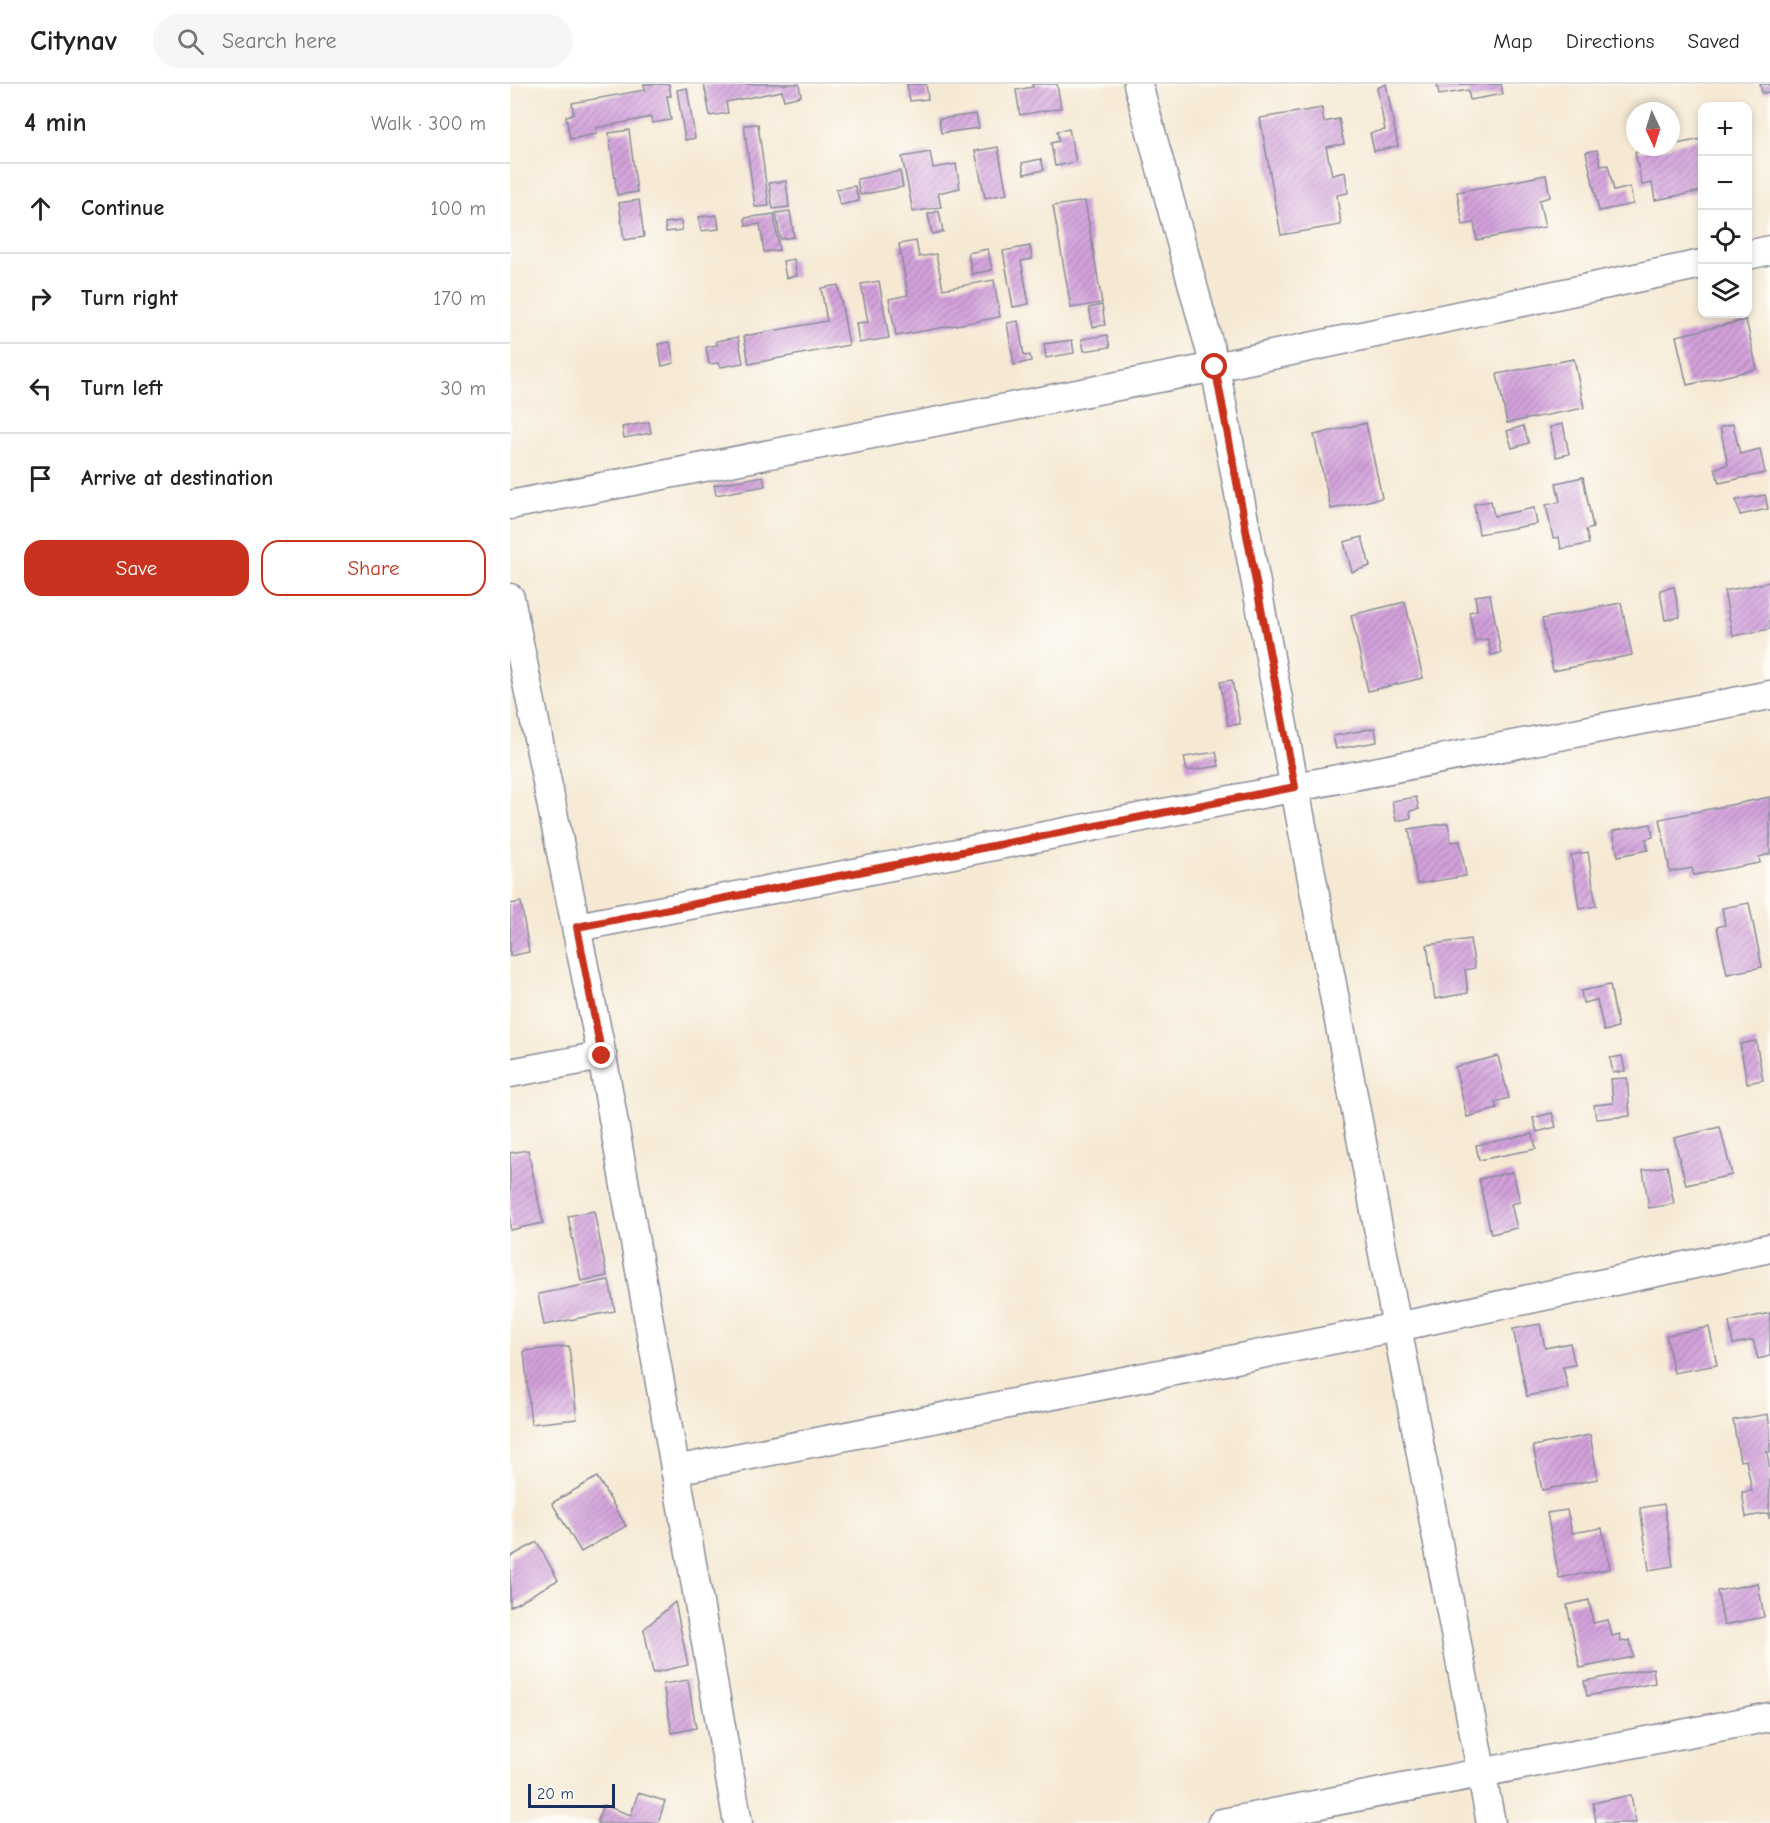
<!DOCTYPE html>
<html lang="en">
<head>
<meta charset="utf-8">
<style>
	body { margin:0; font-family:"Comic Neue",sans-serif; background:#f6f6f6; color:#222 }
	.controls { position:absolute; right:18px; top:18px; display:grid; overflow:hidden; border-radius:12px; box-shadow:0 3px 9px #0003 }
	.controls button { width:54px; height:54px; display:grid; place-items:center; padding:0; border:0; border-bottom:2px solid #e0e0e0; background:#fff; color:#222; font:30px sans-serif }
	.compass { position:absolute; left:1116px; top:18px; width:54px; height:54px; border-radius:50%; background:#fff; box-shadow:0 3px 9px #0003; rotate:176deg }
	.scale { position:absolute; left:18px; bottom:15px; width:87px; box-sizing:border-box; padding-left:6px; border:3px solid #1b2f5e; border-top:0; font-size:16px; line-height:21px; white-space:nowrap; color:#1b2f5e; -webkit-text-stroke:4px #fdfcf7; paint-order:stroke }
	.stop { position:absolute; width:18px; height:18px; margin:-14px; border:4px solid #c8321e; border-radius:50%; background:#fff }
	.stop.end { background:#c8321e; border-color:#fff; box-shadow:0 2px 6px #0008 }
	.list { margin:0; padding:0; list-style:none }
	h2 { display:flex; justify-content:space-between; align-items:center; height:78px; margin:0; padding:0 24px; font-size:26px }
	h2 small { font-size:20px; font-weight:400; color:#767676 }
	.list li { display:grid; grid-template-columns:39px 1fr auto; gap:18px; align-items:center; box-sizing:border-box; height:90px; padding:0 24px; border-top:2px solid #e0e0e0 }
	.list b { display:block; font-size:22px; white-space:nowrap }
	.list em { font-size:20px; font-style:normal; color:#767676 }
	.actions { display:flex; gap:12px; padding:18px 24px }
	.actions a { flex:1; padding:14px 0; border:2px solid #c8321e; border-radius:18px; text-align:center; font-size:21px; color:#c8321e }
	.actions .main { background:#c8321e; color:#fff }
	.icon { flex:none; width:33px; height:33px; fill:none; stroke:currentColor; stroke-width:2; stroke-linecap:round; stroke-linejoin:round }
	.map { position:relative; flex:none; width:1260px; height:1739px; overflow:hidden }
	header { display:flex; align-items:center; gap:36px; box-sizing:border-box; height:84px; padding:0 30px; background:#fff; border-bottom:2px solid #e0e0e0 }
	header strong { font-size:28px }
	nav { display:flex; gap:33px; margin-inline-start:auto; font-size:21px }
	.search { width:420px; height:54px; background:#f6f6f6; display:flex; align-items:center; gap:15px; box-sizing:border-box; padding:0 21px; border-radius:33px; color:#767676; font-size:22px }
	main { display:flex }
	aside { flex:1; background:#fff }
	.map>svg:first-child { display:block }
</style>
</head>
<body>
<header>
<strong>Citynav</strong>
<div class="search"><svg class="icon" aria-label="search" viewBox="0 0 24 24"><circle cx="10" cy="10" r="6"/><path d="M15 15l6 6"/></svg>Search here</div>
<nav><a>Map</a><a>Directions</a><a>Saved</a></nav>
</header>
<main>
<aside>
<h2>4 min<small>Walk · 300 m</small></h2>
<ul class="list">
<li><svg class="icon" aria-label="ahead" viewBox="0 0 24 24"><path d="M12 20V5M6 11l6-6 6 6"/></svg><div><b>Continue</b></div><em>100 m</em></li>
<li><svg class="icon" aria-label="right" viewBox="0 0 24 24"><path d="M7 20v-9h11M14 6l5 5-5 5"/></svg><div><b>Turn right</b></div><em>170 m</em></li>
<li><svg class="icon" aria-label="left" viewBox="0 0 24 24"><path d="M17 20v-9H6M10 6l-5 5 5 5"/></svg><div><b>Turn left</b></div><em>30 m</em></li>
<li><svg class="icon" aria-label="arrive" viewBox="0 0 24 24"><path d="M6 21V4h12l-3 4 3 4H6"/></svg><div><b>Arrive at destination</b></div></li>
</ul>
<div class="actions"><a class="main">Save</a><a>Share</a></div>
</aside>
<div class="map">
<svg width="1260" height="1739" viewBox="0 0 1260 1739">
	<defs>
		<pattern id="building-hatch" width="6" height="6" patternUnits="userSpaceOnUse" patternTransform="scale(1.5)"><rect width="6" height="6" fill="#d3a1db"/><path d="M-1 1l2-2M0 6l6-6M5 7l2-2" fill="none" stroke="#aa84b5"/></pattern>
	</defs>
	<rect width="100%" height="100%" fill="#fdfcf7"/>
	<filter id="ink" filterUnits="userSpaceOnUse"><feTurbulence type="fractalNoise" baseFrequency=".0167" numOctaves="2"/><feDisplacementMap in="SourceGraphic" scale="12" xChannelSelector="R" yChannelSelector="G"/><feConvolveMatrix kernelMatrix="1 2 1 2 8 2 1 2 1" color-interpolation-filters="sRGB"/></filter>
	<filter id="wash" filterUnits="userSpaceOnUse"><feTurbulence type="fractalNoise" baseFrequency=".008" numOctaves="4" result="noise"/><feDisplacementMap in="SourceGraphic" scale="24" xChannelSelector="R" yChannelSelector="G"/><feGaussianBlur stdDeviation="1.35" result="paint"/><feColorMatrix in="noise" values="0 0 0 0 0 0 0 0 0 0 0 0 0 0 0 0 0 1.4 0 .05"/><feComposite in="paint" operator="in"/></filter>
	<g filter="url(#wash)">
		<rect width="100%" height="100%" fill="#f6e9d4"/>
		<g id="blocks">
			<g fill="url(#building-hatch)">
				<path d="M134,0H159L161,12H157L161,36L142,39L141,33L86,44L87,50L60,55L56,32L64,30L62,19L135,6Z"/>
				<path d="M194,0H289L291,12L274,16L272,7L216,18L218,29L200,32Z"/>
				<path d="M397,0H416L418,15L400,17Z"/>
				<path d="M522,0H547L551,24L510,31L506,6L523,3Z"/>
				<path d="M876,0L888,62L864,67L860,49L875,46L867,4Z"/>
				<path d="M927,0H991L993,10L960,16L958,6L929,11Z"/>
				<path d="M1250,0H1260V8L1252,9Z"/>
				<path d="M177,4L185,54L175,56L167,6Z"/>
				<path d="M812,24L814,38L829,35L834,60L816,63L822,91L835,88L838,109L827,111L831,141L771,151L750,34Z"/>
				<path d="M466,30L469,44L431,49L429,35Z"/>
				<path d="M248,40L259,122L245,123L234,41Z"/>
				<path d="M559,45L566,78L545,82L541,59L549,57L547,47Z"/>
				<path d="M119,46L127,108L107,111L99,49Z"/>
				<path d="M1192,55V107L1145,116L1142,99L1132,101L1125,68L1161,63V61Z"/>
				<path d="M488,63L497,110L475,114L465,67Z"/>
				<path d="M1087,66L1091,82L1098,81L1104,107L1120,103L1123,120L1089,127L1076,68Z"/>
				<path d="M420,68L423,84L446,80L450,104L428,109L431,123L403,128L392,73Z"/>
				<path d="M531,75L534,86L514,90L512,79Z"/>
				<path d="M390,87L393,103L350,111L347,95Z"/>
				<path d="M1036,91L1040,113L1029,116L1035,143L967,156L964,139L953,141L947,108Z"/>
				<path d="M276,97L279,123L263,125L259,99Z"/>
				<path d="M345,102L349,117L330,121L326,105Z"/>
				<path d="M129,116L134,153L114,156L109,119Z"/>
				<path d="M575,117L592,219L561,224L543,122Z"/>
				<path d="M280,127L284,153L270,155L266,129Z"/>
				<path d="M429,127L433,148L422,150L418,130Z"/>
				<path d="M264,130L269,166L254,168L250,140L236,142L235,134Z"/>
				<path d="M207,131L209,145L191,147L189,133Z"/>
				<path d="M171,137L172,146L156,148L155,139Z"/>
				<path d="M406,157L409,173L426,170L433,205L484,196L490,233L386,252L379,215L398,211L389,160Z"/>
				<path d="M520,162L522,175L511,177L519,220L503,223L493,167Z"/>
				<path d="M478,165L482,186L462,190L458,169Z"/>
				<path d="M284,175L287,192L276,194L273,177Z"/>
				<path d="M369,197L379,254L349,259L346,239L358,238L351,200Z"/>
				<path d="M328,201L339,261L239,280L234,252L317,237L311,204Z"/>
				<path d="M592,221L595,241L583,243L579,224Z"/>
				<path d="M1236,236L1247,285L1177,301L1166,252Z"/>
				<path d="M508,237L514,272L520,271L521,277L504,281L497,239Z"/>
				<path d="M597,251L600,263L574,267L572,255Z"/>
				<path d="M228,253L233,279L211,283L209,279L199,280L196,263L207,261L206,257Z"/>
				<path d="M562,256L564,269L536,274L534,260Z"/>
				<path d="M160,258L164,279L152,282L148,260Z"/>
				<path d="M1064,275L1074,324L997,339L987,290Z"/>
				<path d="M139,338L141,349L114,354L112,343Z"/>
				<path d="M856,339L872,414L821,425L804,351Z"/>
				<path d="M1053,340L1059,370L1046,373L1040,343Z"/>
				<path d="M1223,340L1230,370L1250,365L1255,389L1209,399L1205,384L1218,381L1210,343Z"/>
				<path d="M1013,342L1019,359L1002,364L997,347Z"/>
				<path d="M253,392L255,402L206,411L204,401Z"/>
				<path d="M1073,393L1083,444L1076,446L1079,460L1051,465L1049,453L1043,454L1036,421L1050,418L1046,399Z"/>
				<path d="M1255,411L1258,425L1230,431L1226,416Z"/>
				<path d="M981,417L984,432L1024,424L1027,440L969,450L964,420Z"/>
				<path d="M852,453L860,482L842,488L834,458Z"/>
				<path d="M1260,498V545L1223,552L1214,507Z"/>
				<path d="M1164,503L1170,533L1155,536L1150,506Z"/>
				<path d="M980,510L991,569L981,571L978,555L965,557L959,528L967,526L965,512Z"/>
				<path d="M895,518L913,594L858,607L841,531Z"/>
				<path d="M1111,519L1122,571L1043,587L1032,535Z"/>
				<path d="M722,596L730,640L718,641L710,598Z"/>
				<path d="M865,644L867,658L826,665L823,652Z"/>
				<path d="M706,668L709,682L677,687L674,673Z"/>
				<path d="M906,713L909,725L900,727L901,734L886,737L882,717Z"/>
				<path d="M1260,713V770L1249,773L1250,779L1184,791L1182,784L1160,788L1150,735Z"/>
				<path d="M938,739L941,758L950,757L956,792L907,800L899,745Z"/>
				<path d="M1141,740L1143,753L1136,755L1138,766L1108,772L1103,747Z"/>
				<path d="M1078,768L1086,822L1069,825L1061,771Z"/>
				<path d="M11,818L19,868L0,872V820Z"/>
				<path d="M1239,819L1252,883L1217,890L1207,843L1215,841L1212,824Z"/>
				<path d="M960,855L965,884L955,886L958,909L925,915L917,861Z"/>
				<path d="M1100,901L1108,944L1094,947L1087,916L1073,919L1071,907Z"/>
				<path d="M1246,957L1253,996L1237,999L1230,960Z"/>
				<path d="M988,972L999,1014L985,1018L987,1025L957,1033L945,983Z"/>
				<path d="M1112,972L1115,987L1103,989L1100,974Z"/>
				<path d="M1117,994L1120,1032L1086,1035L1084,1021L1103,1019L1101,995Z"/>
				<path d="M1042,1029L1046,1043L1027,1048L1023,1034Z"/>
				<path d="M1210,1043L1222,1091L1176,1101L1164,1054Z"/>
				<path d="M1023,1050L1026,1065L969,1076L966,1061Z"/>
				<path d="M18,1066L33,1139L0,1146V1069Z"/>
				<path d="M1157,1082L1164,1120L1139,1124L1133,1086Z"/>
				<path d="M1003,1088L1010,1118L1001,1120L1007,1144L981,1150L969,1095Z"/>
				<path d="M84,1127L97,1192L71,1197L58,1132Z"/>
				<path d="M99,1196L105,1227L34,1241L28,1210Z"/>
				<path d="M1260,1229V1272L1248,1275L1243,1256L1223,1260L1219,1238Z"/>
				<path d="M1030,1240L1035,1264L1060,1259L1065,1281L1053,1283L1058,1304L1017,1312L1003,1245Z"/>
				<path d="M1199,1243L1207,1281L1164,1289L1156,1251Z"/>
				<path d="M59,1262L67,1335L21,1340L14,1267Z"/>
				<path d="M1258,1330L1260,1345V1368H1257L1260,1385L1259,1435L1258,1429L1236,1433L1232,1408L1242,1407L1236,1376L1230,1377L1223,1336Z"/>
				<path d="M1080,1351L1088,1395L1032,1406L1023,1362Z"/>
				<path d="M87,1393L116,1442L71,1468L42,1419Z"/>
				<path d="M1154,1420L1163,1482L1139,1486L1130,1424Z"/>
				<path d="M1057,1426L1062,1449L1092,1444L1100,1485L1049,1494L1037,1429Z"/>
				<path d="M27,1458L48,1496L0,1523V1473Z"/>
				<path d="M1248,1499L1254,1533L1214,1541L1207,1507Z"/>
				<path d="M1079,1516L1083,1539L1098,1536L1102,1552L1110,1550L1111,1558L1120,1556L1123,1573L1070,1584L1057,1521Z"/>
				<path d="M165,1518L178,1581L143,1589L134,1545Z"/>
				<path d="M1143,1584L1145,1599L1077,1612L1074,1597Z"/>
				<path d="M178,1596L186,1644L162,1649L153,1600Z"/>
				<path d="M128,1709L155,1717L148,1739H87L93,1721L121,1731Z"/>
				<path d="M1121,1711L1126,1739H1086L1083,1719Z"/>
			</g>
		</g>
	</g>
	<g filter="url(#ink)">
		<use href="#blocks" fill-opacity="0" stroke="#888c99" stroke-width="1.5"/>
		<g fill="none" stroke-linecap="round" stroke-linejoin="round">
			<defs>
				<g id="minor">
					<path d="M628,0L705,283L981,1739"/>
					<path d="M1238,171L1260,166"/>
					<path d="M0,421L705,283L1192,180"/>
					<path d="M0,514L92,972L228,1739"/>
					<path d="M67,843L1260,611"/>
					<path d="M0,989L92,972"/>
					<path d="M165,1386L887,1243L1260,1164"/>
					<path d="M712,1739L1260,1633"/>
				</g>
			</defs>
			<use href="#minor" stroke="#888c99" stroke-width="31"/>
			<use href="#minor" stroke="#fff" stroke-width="28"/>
		</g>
	</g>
	<g fill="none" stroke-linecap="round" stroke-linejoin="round" filter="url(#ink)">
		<path stroke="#c8321e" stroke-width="8" d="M92,972L67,843L785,703L705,283"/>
	</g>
</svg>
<div class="controls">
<button>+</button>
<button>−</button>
<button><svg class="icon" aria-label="locate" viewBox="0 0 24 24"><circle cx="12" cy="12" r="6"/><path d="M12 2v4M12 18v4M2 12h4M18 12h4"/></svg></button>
<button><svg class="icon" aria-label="layers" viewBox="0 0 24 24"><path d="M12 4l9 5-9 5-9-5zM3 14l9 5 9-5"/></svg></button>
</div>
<svg class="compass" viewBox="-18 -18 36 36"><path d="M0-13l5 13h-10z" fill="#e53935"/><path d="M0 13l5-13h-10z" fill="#767676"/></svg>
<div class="scale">20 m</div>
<div class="stop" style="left:705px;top:283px"></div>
<div class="stop end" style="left:92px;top:972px"></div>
</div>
</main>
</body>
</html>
